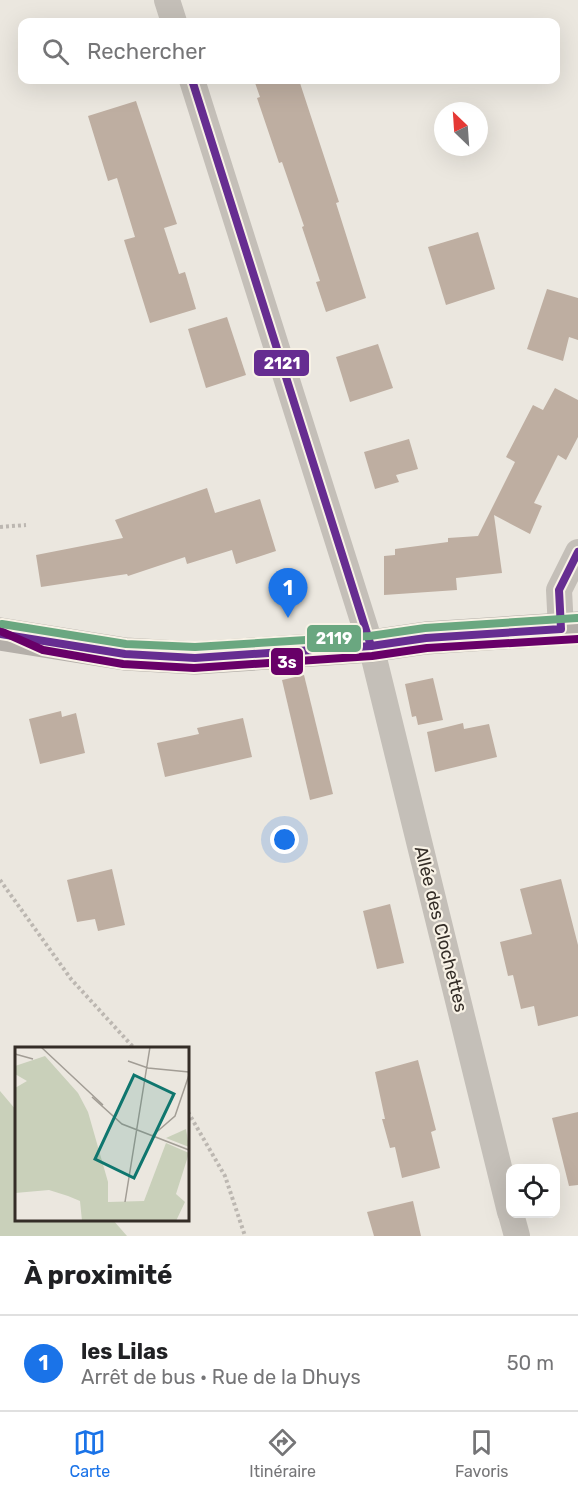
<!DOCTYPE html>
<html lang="fr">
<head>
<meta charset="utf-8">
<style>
	body { margin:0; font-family:Rubik,sans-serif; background:#f6f6f6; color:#202124 }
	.controls { position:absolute; right:18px; bottom:18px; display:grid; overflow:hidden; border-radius:12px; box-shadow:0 6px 24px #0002 }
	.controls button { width:54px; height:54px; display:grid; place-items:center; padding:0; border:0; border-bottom:2px solid #e0e0e0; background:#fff; color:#202124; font:30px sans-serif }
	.compass { position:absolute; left:434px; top:102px; width:54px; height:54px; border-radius:50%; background:#fff; box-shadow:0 6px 24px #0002; rotate:335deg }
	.you { position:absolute; left:285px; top:840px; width:21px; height:21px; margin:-15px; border:4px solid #fff; border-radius:50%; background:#1a73e8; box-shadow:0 0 0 9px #1a73e833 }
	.badge { display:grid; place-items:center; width:39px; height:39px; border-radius:50%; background:#1a73e8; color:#fff; font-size:20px; font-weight:700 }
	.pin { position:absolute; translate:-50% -50px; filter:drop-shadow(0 2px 3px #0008) }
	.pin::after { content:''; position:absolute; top:32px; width:21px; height:18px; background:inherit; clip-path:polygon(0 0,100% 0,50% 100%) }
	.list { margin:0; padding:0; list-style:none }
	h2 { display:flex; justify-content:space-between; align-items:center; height:78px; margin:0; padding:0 24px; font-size:26px }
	h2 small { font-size:20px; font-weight:400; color:#757577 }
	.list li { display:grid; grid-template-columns:39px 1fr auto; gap:18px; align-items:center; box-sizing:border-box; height:96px; padding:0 24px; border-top:2px solid #e0e0e0 }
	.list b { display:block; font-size:22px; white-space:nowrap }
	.list p { margin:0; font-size:20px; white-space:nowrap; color:#757577 }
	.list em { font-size:20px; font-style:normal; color:#757577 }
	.icon { flex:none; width:33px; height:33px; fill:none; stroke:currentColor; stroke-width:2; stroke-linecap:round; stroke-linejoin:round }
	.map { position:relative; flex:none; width:578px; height:1236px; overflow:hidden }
	.search { position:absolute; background:#fff; box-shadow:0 6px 24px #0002; left:18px; right:18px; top:18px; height:66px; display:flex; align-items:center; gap:15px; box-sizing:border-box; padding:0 21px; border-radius:12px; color:#757577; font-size:22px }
	.sheet { height:174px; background:#fff }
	nav { display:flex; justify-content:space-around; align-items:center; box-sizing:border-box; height:84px; border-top:2px solid #e0e0e0; background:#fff; font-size:16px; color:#757577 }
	nav a { display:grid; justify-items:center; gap:3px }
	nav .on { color:#1a73e8 }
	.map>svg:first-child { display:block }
</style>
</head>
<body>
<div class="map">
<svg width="578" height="1236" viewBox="0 0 578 1236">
	<rect width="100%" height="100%" fill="#ebe7df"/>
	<path fill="#c9d0ba" d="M0,1091L16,1110V1220H113L127,1236H0Z"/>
	<g fill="#beaea1">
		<path d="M254,80H299L339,202L336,203L366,298L326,312L316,282L320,281L302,227L304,226L282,162L279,163L257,98L260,97Z"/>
		<path d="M136,101L177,224L164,228L179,274L185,272L196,309L150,323L124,240L135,237L117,178L108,181L88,116Z"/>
		<path d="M478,232L495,289L446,305L428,247Z"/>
		<path d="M547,289L578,298V340L569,337L563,361L527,349Z"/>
		<path d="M227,317L246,375L206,388L188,329Z"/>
		<path d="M378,344L393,388L350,402L336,357Z"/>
		<path d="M555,388L578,400V437L566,460L558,455L534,503L542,506L530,534L494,515L502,573L456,578L457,590L384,595V556L395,555V549L448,542V538L478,536L515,462L506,457L533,405L543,410Z"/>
		<path d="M409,439L418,469L396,475L399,482L375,489L364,452Z"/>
		<path d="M207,488L215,513L260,499L276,551L236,564L232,550L187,564L185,557L128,576L127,574L41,587L36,555L123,538L115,520Z"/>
		<path d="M304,675L333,794L310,800L282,680Z"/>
		<path d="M433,678L443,720L418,725L416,716L412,717L405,684Z"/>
		<path d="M61,711L62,717L76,713L85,753L40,764L29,719Z"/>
		<path d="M243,718L252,757L165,777L157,743L199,734L197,728Z"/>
		<path d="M463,723L464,729L489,724L497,757L435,772L427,732Z"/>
		<path d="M112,869L125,925L98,931L95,919L77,922L67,880Z"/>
		<path d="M561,879L578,945V1016L538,1026L534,1006L521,1009L513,975L508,976L500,942L532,934L520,889Z"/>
		<path d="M390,904L404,963L377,969L363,911Z"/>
		<path d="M418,1060L436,1130L431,1132L440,1168L402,1178L395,1147L390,1148L382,1119H385L375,1072Z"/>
		<path d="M578,1112V1185L569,1186L552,1118Z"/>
		<path d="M413,1201L421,1236H374L367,1212Z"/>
	</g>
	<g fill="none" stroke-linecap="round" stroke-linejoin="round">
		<g stroke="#bcb7b1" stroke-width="4" stroke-dasharray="3 3" stroke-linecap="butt">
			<path d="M0,527L26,525"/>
			<path d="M0,880L71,979L134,1048"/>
			<path d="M188,1112L225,1176L245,1236"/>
		</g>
		<g stroke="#c4bfb8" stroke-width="26">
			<path d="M167,0L174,22"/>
			<path d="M192,80L371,646L510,1212"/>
			<path d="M561,629L559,590L578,552"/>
			<path d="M511,1214L517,1236"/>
		</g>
		<path stroke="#b4afa9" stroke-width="33" d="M0,634L125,654L195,658L371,646L426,638L578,628"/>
		<defs>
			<g id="bus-1">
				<path d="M192,80L371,646"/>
				<path d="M0,634L125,654L195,658L371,646L426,638L561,629L559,590L578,552"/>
			</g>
			<path id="bus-2" d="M0,631L43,650L123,664L194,668L372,656L427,648L578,639"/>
			<path id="bus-3" d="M2,624L126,644L195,647L370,636L425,628L577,618"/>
		</defs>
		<use href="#bus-1" stroke="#f8f2e6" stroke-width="12"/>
		<use href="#bus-2" stroke="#f8f2e6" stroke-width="12"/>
		<use href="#bus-3" stroke="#f8f2e6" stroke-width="12"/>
		<use href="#bus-1" stroke="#662d91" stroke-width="8"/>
		<use href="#bus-2" stroke="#680068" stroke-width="8"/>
		<use href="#bus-3" stroke="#6aa780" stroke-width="8"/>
	</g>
	<g text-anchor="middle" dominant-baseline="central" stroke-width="4.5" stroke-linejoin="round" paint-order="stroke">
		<g font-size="18" fill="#342d27" stroke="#f8f2e6">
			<text transform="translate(441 929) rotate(76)">Allée des Clochettes</text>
		</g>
	</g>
	<g transform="translate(15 1047)">
		<rect width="174" height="174" fill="#ebe7df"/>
		<path d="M30,9L63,46L73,65L93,135V155L129,154L151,96L174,106L161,147L170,155L161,174H67L65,154L53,149L34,143L0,146V41L12,34L0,27V19ZM171,82L174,100L151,91Z" fill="#c9d0ba"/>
		<path fill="none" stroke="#a29d95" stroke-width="1.5" d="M26,0L88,58M0,7L18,12M113,14L133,21L174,25M77,50L107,77L174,103M137,89L160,69L174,28M110,155L135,0"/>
		<path fill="#0f766e" fill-opacity="0.15" stroke="#0f766e" stroke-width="3" d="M119,28L159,47L119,131L80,112Z"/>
		<rect width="174" height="174" fill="none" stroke="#342d27" stroke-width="3"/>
	</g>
	<g stroke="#f8f2e6" stroke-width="2">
		<rect x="253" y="349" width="57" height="28" rx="6" fill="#662d91"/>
		<rect x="306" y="624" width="56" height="29" rx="6" fill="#6aa780"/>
		<rect x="270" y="647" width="34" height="29" rx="6" fill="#680068"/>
	</g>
	<g font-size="16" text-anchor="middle" font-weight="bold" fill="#fff">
		<text x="282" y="369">2121</text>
		<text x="334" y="644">2119</text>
		<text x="287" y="668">3s</text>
	</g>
</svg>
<div class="controls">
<button><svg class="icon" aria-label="locate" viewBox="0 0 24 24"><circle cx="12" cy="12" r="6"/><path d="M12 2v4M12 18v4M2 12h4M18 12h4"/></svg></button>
</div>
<svg class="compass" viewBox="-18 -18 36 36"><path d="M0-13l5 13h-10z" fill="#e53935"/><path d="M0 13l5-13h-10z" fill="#757577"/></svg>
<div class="you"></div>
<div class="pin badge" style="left:288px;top:618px">1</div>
<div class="search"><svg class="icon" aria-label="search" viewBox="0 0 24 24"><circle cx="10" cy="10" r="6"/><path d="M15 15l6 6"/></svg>Rechercher</div>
</div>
<section class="sheet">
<h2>À proximité<small></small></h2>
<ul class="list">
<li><span class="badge">1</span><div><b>les Lilas</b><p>Arrêt de bus · Rue de la Dhuys</p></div><em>50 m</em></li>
</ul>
</section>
<nav>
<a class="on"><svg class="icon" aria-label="map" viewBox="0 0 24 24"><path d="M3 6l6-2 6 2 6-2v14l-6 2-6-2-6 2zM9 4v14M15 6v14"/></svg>Carte</a>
<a><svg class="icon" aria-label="directions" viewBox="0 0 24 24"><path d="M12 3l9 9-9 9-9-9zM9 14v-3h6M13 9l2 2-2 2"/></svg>Itinéraire</a>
<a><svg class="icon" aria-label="saved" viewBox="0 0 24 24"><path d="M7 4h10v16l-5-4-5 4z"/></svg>Favoris</a>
</nav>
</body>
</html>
